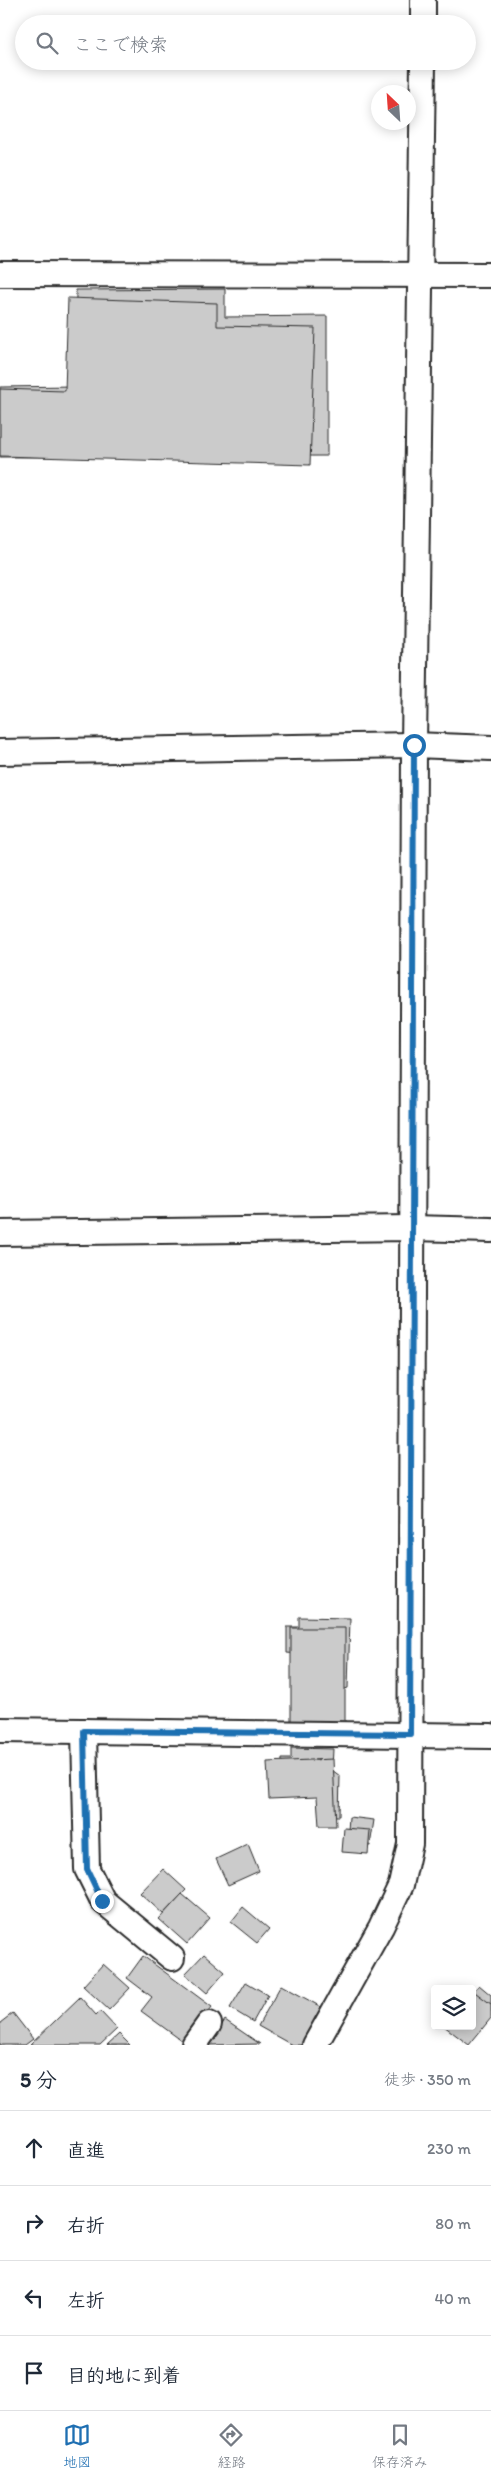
<!DOCTYPE html>
<html lang="ja">
<head>
<meta charset="utf-8">
<style>
	body { margin:0; font-family:Itim,"Klee One",sans-serif; background:#f2f2f3; color:#1f2937 }
	.controls { position:absolute; right:15px; bottom:15px; display:grid; overflow:hidden; border-radius:5px; box-shadow:0 2px 12px #0003 }
	.controls button { width:45px; height:45px; display:grid; place-items:center; padding:0; border:0; border-bottom:1px solid #e0e1e3; background:#fff; color:#1f2937; font:25px sans-serif }
	.compass { position:absolute; left:371px; top:85px; width:45px; height:45px; border-radius:50%; background:#fff; box-shadow:0 2px 12px #0003; rotate:335deg }
	.stop { position:absolute; width:15px; height:15px; margin:-11px; border:4px solid #1f6fb2; border-radius:50%; background:#fff }
	.stop.end { background:#1f6fb2; border-color:#fff; box-shadow:0 1px 5px #0008 }
	.list { margin:0; padding:0; list-style:none }
	h2 { display:flex; justify-content:space-between; align-items:center; height:65px; margin:0; padding:0 20px; font-size:21px }
	h2 small { font-size:16px; font-weight:400; color:#747a83 }
	.list li { display:grid; grid-template-columns:32px 1fr auto; gap:15px; align-items:center; box-sizing:border-box; height:75px; padding:0 20px; border-top:1px solid #e0e1e3 }
	.list b { display:block; font-size:19px; white-space:nowrap }
	.list em { font-size:16px; font-style:normal; color:#747a83 }
	.icon { flex:none; width:28px; height:28px; fill:none; stroke:currentColor; stroke-width:2; stroke-linecap:round; stroke-linejoin:round }
	.map { position:relative; flex:none; width:491px; height:2045px; overflow:hidden }
	.search { position:absolute; background:#fff; box-shadow:0 2px 12px #0003; left:15px; right:15px; top:15px; height:55px; display:flex; align-items:center; gap:12px; box-sizing:border-box; padding:0 18px; border-radius:28px; color:#747a83; font-size:19px }
	.sheet { height:365px; background:#fff }
	nav { display:flex; justify-content:space-around; align-items:center; box-sizing:border-box; height:70px; border-top:1px solid #e0e1e3; background:#fff; font-size:14px; color:#747a83 }
	nav a { display:grid; justify-items:center; gap:2px }
	nav .on { color:#1f6fb2 }
	.map>svg:first-child { display:block }
</style>
</head>
<body>
<div class="map">
<svg width="491" height="2045" viewBox="0 0 491 2045">
	<rect width="100%" height="100%" fill="#fff"/>
	<filter id="ink" filterUnits="userSpaceOnUse"><feTurbulence type="fractalNoise" baseFrequency=".02" numOctaves="2"/><feDisplacementMap in="SourceGraphic" scale="10" xChannelSelector="R" yChannelSelector="G"/><feConvolveMatrix kernelMatrix="1 2 1 2 8 2 1 2 1" color-interpolation-filters="sRGB"/></filter>
	<g filter="url(#ink)">
		<g fill="#cbcbcb" stroke="#2b2b2b">
			<path d="M225,289V317L327,316V456L0,457V387L75,386L76,290Z"/>
			<path d="M68,298L217,303V326L315,328L310,465L0,456V389L65,391Z"/>
			<path d="M299,1617L350,1618L348,1688L336,1692V1721H304L305,1667H298L299,1654L287,1653V1627H299Z"/>
			<rect x="291" y="1628" width="54" height="107"/>
			<path d="M291,1748L333,1749L332,1770L340,1776L339,1816H325L326,1772L297,1771V1790H281L282,1759H291Z"/>
			<path d="M333,1759L336,1826H319L317,1797L269,1799L267,1762Z"/>
			<path d="M349,1817L374,1820L370,1846L347,1844Z"/>
			<path d="M344,1828L370,1830L368,1854L342,1852Z"/>
			<path d="M248,1844L259,1871L228,1885L216,1859Z"/>
			<path d="M163,1869L186,1890L163,1914L140,1893Z"/>
			<path d="M182,1894L210,1918L187,1944L159,1919Z"/>
			<path d="M243,1907L269,1929L257,1943L231,1922Z"/>
			<path d="M204,1954L225,1972L207,1993L185,1974Z"/>
			<path d="M143,1956L212,2007L185,2043L141,2011L152,1997L127,1978Z"/>
			<path d="M103,1964L130,1988L109,2010L83,1986Z"/>
			<path d="M246,1982L268,1995L253,2022L230,2008Z"/>
			<path d="M281,1985L323,2008L301,2045H292L258,2026Z"/>
			<path d="M479,1985L491,1995V2012L475,2030L470,2026H472V1993Z"/>
			<path d="M472,1990L491,2004V2018L469,2045L444,2026H472Z"/>
			<path d="M80,1997L96,2015L100,2011L117,2029L100,2045H30Z"/>
			<path d="M13,2013L33,2039L25,2045H0V2023Z"/>
			<path d="M225,2020L260,2044L209,2045Z"/>
			<path d="M119,2034L130,2045H107Z"/>
		</g>
		<g fill="none" stroke-linecap="round" stroke-linejoin="round">
			<defs>
				<g id="street">
					<path d="M423,24V0"/>
					<path d="M0,274L491,275"/>
					<path d="M0,752L414,745L491,748"/>
					<path d="M0,1233L411,1228L491,1230"/>
					<path d="M0,1730L491,1736"/>
					<path d="M84,1731L87,1869L103,1901L172,1958"/>
					<path d="M194,2045L209,2024"/>
					<path d="M315,2045L381,1927L401,1885L410,1844L414,745L423,61"/>
				</g>
			</defs>
			<use href="#street" stroke="#2b2b2b" stroke-width="28"/>
			<use href="#street" stroke="#fff" stroke-width="24"/>
		</g>
	</g>
	<g fill="none" stroke-linecap="round" stroke-linejoin="round" filter="url(#ink)">
		<path stroke="#1f6fb2" stroke-width="6" d="M102,1901L87,1869L84,1731L410,1734L414,745"/>
	</g>
</svg>
<div class="controls">
<button><svg class="icon" aria-label="layers" viewBox="0 0 24 24"><path d="M12 4l9 5-9 5-9-5zM3 14l9 5 9-5"/></svg></button>
</div>
<svg class="compass" viewBox="-18 -18 36 36"><path d="M0-13l5 13h-10z" fill="#e53935"/><path d="M0 13l5-13h-10z" fill="#747a83"/></svg>
<div class="stop" style="left:414px;top:745px"></div>
<div class="stop end" style="left:102px;top:1901px"></div>
<div class="search"><svg class="icon" aria-label="search" viewBox="0 0 24 24"><circle cx="10" cy="10" r="6"/><path d="M15 15l6 6"/></svg>ここで検索</div>
</div>
<section class="sheet">
<h2>5 分<small>徒歩 · 350 m</small></h2>
<ul class="list">
<li><svg class="icon" aria-label="ahead" viewBox="0 0 24 24"><path d="M12 20V5M6 11l6-6 6 6"/></svg><div><b>直進</b></div><em>230 m</em></li>
<li><svg class="icon" aria-label="right" viewBox="0 0 24 24"><path d="M7 20v-9h11M14 6l5 5-5 5"/></svg><div><b>右折</b></div><em>80 m</em></li>
<li><svg class="icon" aria-label="left" viewBox="0 0 24 24"><path d="M17 20v-9H6M10 6l-5 5 5 5"/></svg><div><b>左折</b></div><em>40 m</em></li>
<li><svg class="icon" aria-label="arrive" viewBox="0 0 24 24"><path d="M6 21V4h12l-3 4 3 4H6"/></svg><div><b>目的地に到着</b></div></li>
</ul>
</section>
<nav>
<a class="on"><svg class="icon" aria-label="map" viewBox="0 0 24 24"><path d="M3 6l6-2 6 2 6-2v14l-6 2-6-2-6 2zM9 4v14M15 6v14"/></svg>地図</a>
<a><svg class="icon" aria-label="directions" viewBox="0 0 24 24"><path d="M12 3l9 9-9 9-9-9zM9 14v-3h6M13 9l2 2-2 2"/></svg>経路</a>
<a><svg class="icon" aria-label="saved" viewBox="0 0 24 24"><path d="M7 4h10v16l-5-4-5 4z"/></svg>保存済み</a>
</nav>
</body>
</html>
